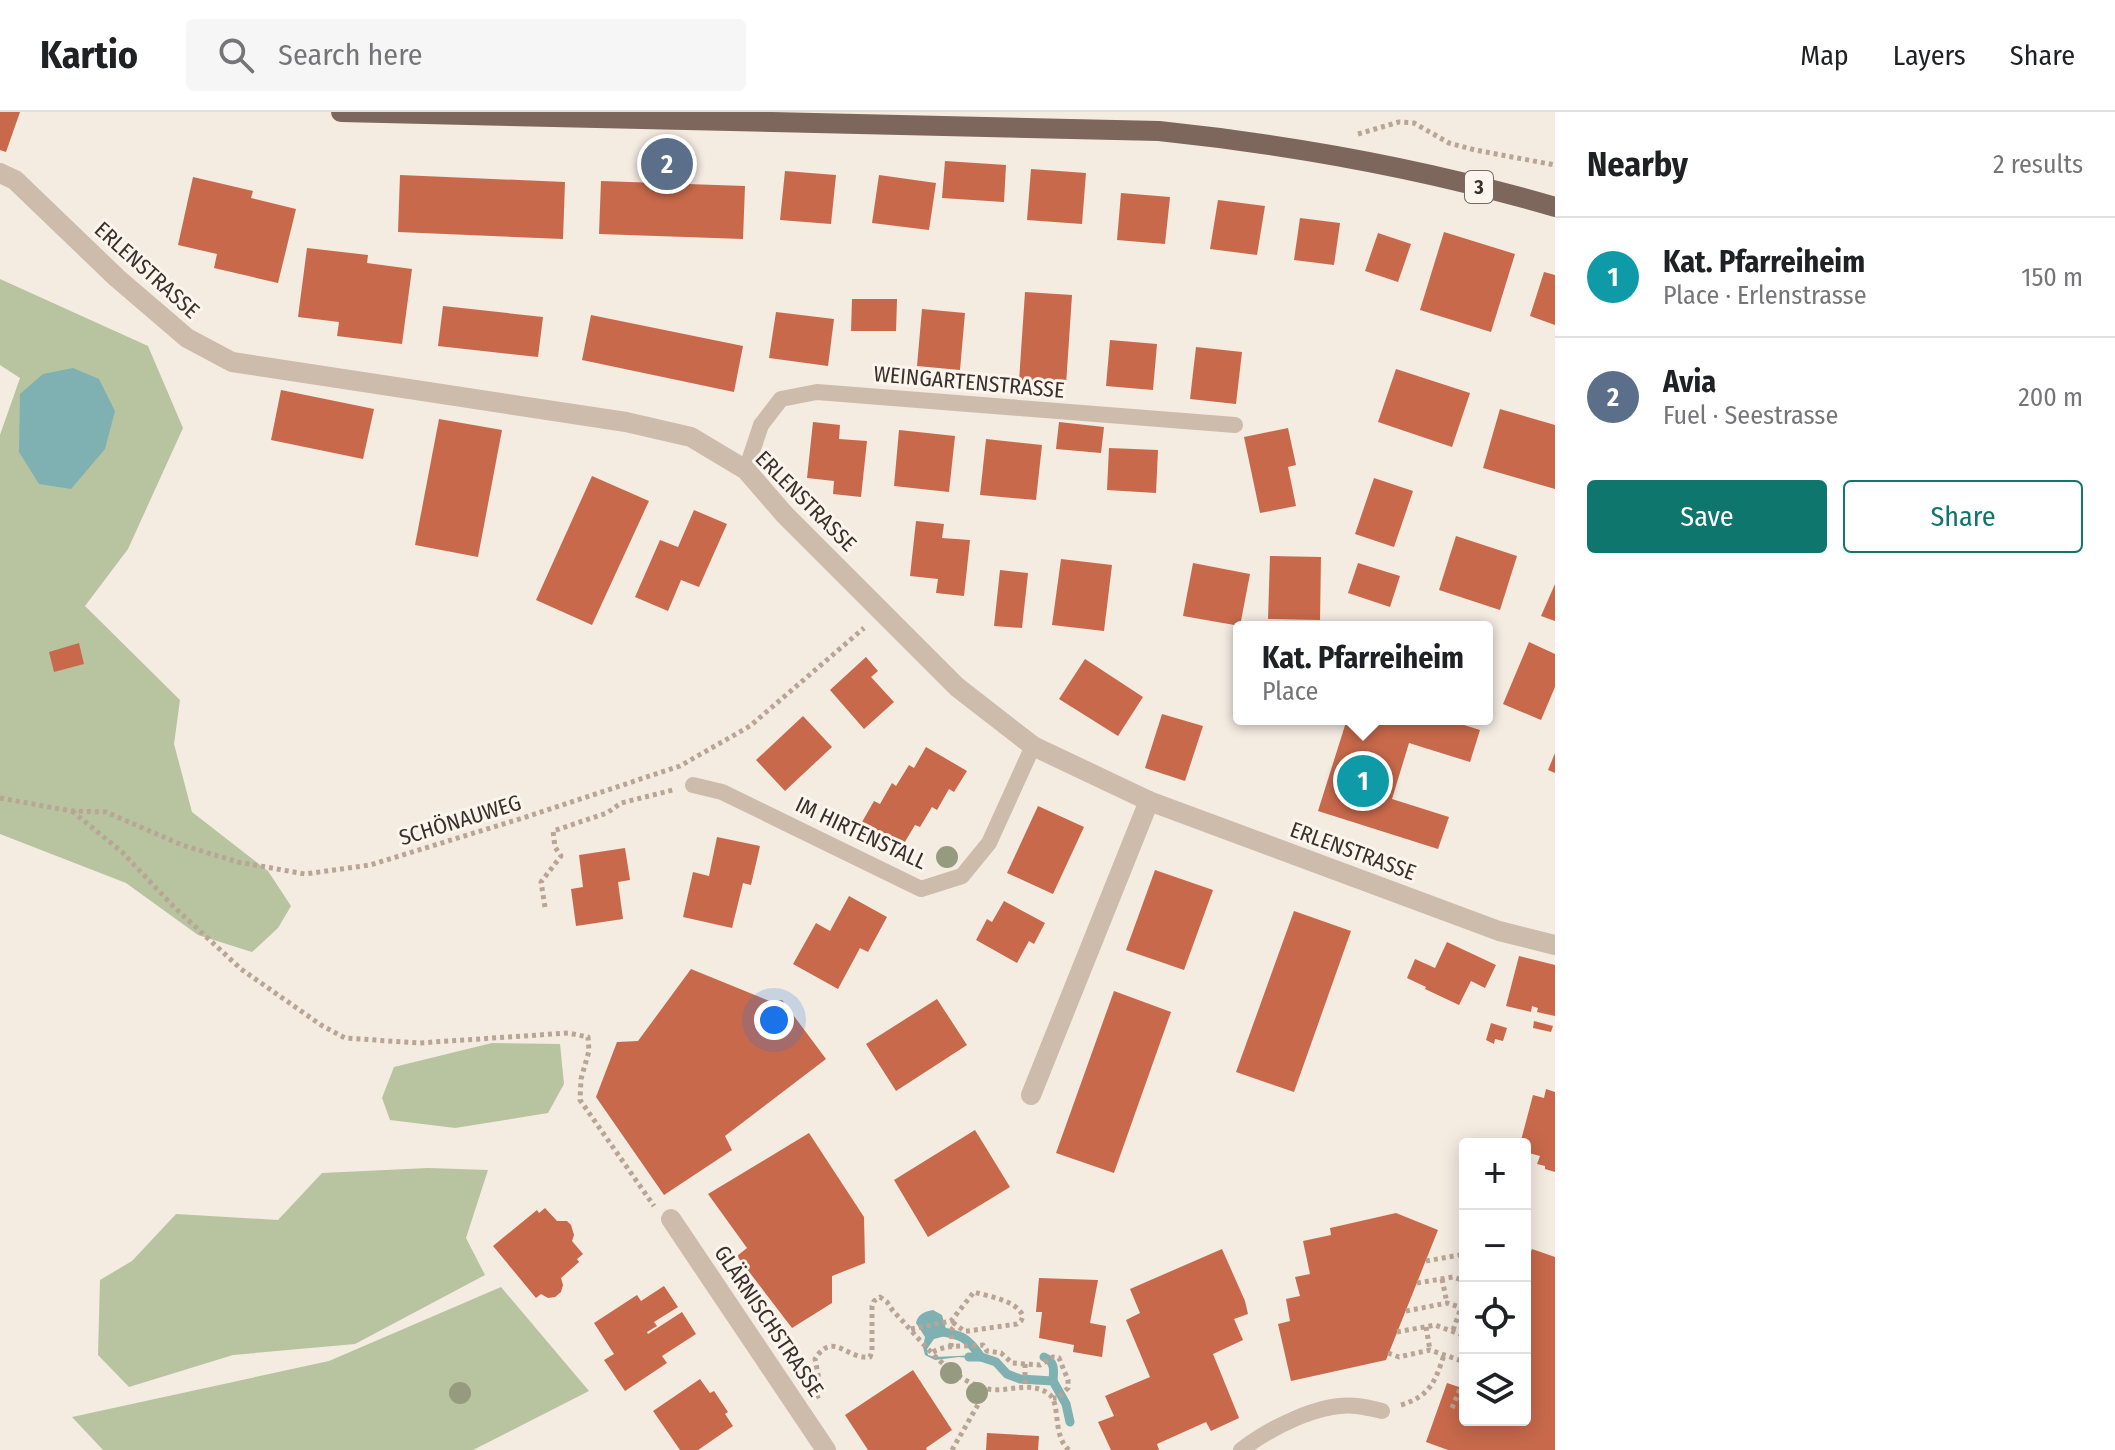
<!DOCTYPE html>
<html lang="en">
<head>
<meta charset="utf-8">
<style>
	body { margin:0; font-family:"Fira Sans Condensed",sans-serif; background:#f6f6f6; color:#202124 }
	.controls { position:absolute; right:24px; bottom:24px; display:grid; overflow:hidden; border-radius:8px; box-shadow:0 4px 20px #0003 }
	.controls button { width:72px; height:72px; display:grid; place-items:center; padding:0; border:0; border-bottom:2px solid #e0e0e0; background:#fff; color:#202124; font:40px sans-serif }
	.you { position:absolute; left:774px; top:908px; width:28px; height:28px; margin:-20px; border:6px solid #fff; border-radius:50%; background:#1a73e8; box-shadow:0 0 0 12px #1a73e833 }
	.badge { display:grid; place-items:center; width:52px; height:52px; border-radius:50%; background:#0f766e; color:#fff; font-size:26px; font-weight:700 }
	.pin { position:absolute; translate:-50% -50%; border:4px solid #fff; box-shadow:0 2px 8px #0006 }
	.popup { position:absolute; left:1233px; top:509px; width:260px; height:104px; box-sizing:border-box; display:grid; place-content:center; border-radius:8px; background:#fff; filter:drop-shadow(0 2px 6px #0005); font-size:26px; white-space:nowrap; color:#757577 }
	.popup b { font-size:30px; color:#202124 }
	.popup::after { content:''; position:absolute; left:50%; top:100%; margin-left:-16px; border:16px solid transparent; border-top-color:#fff }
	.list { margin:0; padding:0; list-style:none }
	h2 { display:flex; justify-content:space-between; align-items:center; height:104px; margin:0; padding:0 32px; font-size:34px }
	h2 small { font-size:26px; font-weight:400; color:#757577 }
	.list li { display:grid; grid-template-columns:52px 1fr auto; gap:24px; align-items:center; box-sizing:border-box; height:120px; padding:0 32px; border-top:2px solid #e0e0e0 }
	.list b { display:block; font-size:30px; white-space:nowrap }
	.list p { margin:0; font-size:26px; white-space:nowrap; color:#757577 }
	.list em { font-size:26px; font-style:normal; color:#757577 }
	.actions { display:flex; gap:16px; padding:24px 32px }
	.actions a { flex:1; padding:18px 0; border:2px solid #0f766e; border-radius:8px; text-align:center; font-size:28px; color:#0f766e }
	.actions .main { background:#0f766e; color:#fff }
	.icon { flex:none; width:44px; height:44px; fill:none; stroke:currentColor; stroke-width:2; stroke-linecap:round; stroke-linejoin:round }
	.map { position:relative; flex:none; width:1555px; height:1338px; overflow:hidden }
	header { display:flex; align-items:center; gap:48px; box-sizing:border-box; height:112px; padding:0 40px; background:#fff; border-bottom:2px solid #e0e0e0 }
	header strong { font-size:38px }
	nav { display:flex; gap:44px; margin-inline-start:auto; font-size:28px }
	.search { width:560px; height:72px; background:#f6f6f6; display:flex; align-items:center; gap:20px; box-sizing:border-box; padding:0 28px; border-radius:8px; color:#757577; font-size:30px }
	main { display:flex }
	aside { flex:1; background:#fff }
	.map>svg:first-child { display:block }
</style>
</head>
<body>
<header>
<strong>Kartio</strong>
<div class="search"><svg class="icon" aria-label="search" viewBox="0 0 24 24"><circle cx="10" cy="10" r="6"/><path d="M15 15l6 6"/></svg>Search here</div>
<nav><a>Map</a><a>Layers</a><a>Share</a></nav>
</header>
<main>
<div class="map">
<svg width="1555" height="1338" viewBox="0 0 1555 1338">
	<rect width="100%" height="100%" fill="#f4ebe1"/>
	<g fill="#b8c4a0">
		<path d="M0,167L148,234L183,316L128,437L85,494L180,588L174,632L192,700L268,759L291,794L278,816L252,840L198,823L126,771L0,722V323L20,266L0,253Z"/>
		<path d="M492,931L560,932L564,972L548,1001L455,1016L390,1008L382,986L394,955Z"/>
		<path d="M428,1056L488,1058L466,1126L485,1163L355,1232L233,1243L129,1275L98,1243L100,1168L132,1149L176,1102L278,1108L322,1061Z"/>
		<path d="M501,1175L589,1279L473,1338H103L72,1305L329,1249Z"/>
	</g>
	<g fill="#7fb0b2">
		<path d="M73,256L99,267L115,299L105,337L71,377L39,372L19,340L20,282L43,262Z"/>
		<path d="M933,1198L942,1203L946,1217L950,1219L949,1223L934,1227L927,1237L928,1243L935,1245L978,1243V1247L959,1245L935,1248L925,1243L923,1235L925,1225L916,1211C918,1202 924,1200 933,1198Z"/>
	</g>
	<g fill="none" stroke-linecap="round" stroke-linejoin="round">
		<g stroke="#7fb0b2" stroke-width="9">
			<path d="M938,1219C962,1223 967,1225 981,1245"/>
			<path d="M969,1245H981L996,1250L1007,1262L1020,1267L1053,1269L1066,1292L1070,1310"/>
			<path d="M1044,1245C1055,1250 1054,1257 1053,1269"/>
		</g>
	</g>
	<g fill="#c8694b">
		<path d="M0,0H20L6,40L0,38Z"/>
		<path d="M945,49L1006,53L1004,90L942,86Z"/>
		<path d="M1031,57L1086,61L1082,112L1027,108Z"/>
		<path d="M785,59L836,63L831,112L780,108Z"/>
		<path d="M400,63L565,70L563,127L398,120Z"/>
		<path d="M879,63L936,71L929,118L872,111Z"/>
		<path d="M193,65L253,79L251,86L296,97L278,171L214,156L217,142L178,133Z"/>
		<path d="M601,69L745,74L743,127L599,122Z"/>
		<path d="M1121,81L1170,85L1165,132L1117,128Z"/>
		<path d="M1218,88L1265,94L1257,143L1210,137Z"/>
		<path d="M1300,106L1340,111L1334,153L1294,148Z"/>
		<path d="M1444,120L1515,142L1491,220L1420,198Z"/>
		<path d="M1378,121L1411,132L1398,170L1365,159Z"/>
		<path d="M307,136L368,143L367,151L412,157L402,232L337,224L339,210L298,205Z"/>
		<path d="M1544,160L1555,163V213L1530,204Z"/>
		<path d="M1025,180L1072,183L1066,273L1019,269Z"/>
		<path d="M852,187H897L896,219H851Z"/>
		<path d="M443,194L543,205L538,245L438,234Z"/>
		<path d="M922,197L965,201L960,258L917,254Z"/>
		<path d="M776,200L834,207L828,254L769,246Z"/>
		<path d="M591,203L743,234L734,280L582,248Z"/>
		<path d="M1110,228L1157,232L1153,278L1106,274Z"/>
		<path d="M1196,235L1242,240L1236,292L1190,287Z"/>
		<path d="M1396,257L1470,281L1452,335L1378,310Z"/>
		<path d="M281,278L374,297L363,347L271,328Z"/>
		<path d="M1500,297L1555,313V377L1483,356Z"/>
		<path d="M439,307L502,318L478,445L415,433Z"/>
		<path d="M813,310L840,313L839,327L867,329L861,385L833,382L834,369L807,366Z"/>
		<path d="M1059,310L1104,315L1101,341L1056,337Z"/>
		<path d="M1288,316L1296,353L1288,355L1296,394L1260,401L1244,325Z"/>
		<path d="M899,318L955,324L949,380L894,374Z"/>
		<path d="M986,327L1042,333L1036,388L980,383Z"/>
		<path d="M1109,336L1158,338L1156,381L1107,378Z"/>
		<path d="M592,364L649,389L592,513L536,488Z"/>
		<path d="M1374,366L1413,379L1394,435L1355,422Z"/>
		<path d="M694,398L727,412L699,475L681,468L668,499L635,485L660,428L678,435Z"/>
		<path d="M916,409L944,412L942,426L970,428L964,484L936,481L938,467L910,464Z"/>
		<path d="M1456,424L1517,444L1500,498L1439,478Z"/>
		<path d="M1270,444L1321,445L1320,508L1268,507Z"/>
		<path d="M1061,447L1112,453L1104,519L1052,513Z"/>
		<path d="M1193,451L1250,462L1240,514L1183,504Z"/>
		<path d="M1358,451L1400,464L1390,495L1348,481Z"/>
		<path d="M1000,458L1028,461L1022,516L994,514Z"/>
		<path d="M1555,472V509L1541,504Z"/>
		<path d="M1529,530L1555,542V575L1541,608L1503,592Z"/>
		<path d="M79,531L84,552L54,560L49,540Z"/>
		<path d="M866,545L878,559L871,565L894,590L864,617L830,578Z"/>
		<path d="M1085,547L1143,585L1118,624L1059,587Z"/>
		<path d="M1162,602L1203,614L1185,669L1145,656Z"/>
		<path d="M803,604L832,635L785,679L756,648Z"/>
		<path d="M1347,607H1445L1480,618L1470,650L1409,631L1392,687L1449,705L1438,737L1318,699Z"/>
		<path d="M926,635L967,659L954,680L949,677L937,698L932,695L920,715L915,713L903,733L862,710L874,689L880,692L892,671L896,674L909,653L914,656Z"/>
		<path d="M1555,641V661L1548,658Z"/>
		<path d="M1038,694L1084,715L1053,782L1007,761Z"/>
		<path d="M717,725L760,734L751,773L743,771L732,816L683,805L693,760L709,764Z"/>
		<path d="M625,736L630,768L618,770L623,807L576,814L571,777L583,775L579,743Z"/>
		<path d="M1155,758L1213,778L1184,858L1126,838Z"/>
		<path d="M849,784L887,805L868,840L860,836L838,877L793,852L816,811L830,819Z"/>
		<path d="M1004,789L1045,811L1034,832L1029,829L1017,851L976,828L987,807L992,810Z"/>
		<path d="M1294,799L1351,819L1294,980L1236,960Z"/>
		<path d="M1447,830L1496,853L1485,876L1471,869L1459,893L1425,877L1426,875L1407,866L1415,847L1435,856Z"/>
		<path d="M1519,844L1555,853V904L1537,900L1538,896L1532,894L1531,900L1506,894Z"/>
		<path d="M691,857L772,890L782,888L826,947L725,1024L732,1038L664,1083L596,985L617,930L638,929Z"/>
		<path d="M1114,879L1171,900L1114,1061L1056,1041Z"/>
		<path d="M937,887L967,933L896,979L866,932Z"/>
		<path d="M1534,909L1553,914L1551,920L1533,916Z"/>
		<path d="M1491,911L1507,916L1503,929L1495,927L1494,932L1486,928Z"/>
		<path d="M1546,977L1555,980V1060L1545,1057V1054L1537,1052L1540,1044L1525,1040V1032H1520L1533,983L1544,986Z"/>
		<path d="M975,1018L1010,1075L928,1125L894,1068Z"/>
		<path d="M809,1021L864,1105L865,1151L832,1164V1191L792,1216L737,1144L747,1136L708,1082Z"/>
		<path d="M545,1096L557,1109H567L571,1113L574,1123L572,1129L583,1142L577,1147L579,1150L561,1166L563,1173L561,1180L555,1185L548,1186L541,1182L536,1186L493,1134L537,1098L539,1101Z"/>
		<path d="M1396,1101L1438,1118L1386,1248L1291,1269L1278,1212L1290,1209L1286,1187L1300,1184L1295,1165L1310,1162L1303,1129L1331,1123L1330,1116Z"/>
		<path d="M1222,1137L1245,1189L1248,1202L1234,1207L1243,1228L1213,1242L1239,1306L1211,1319L1206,1310L1157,1332L1159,1338H1111L1098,1310L1114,1304L1105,1284L1150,1265L1126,1208L1140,1201L1130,1177Z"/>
		<path d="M1532,1137L1555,1145V1338H1448L1426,1330L1447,1271L1465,1277V1308H1525V1156Z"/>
		<path d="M1039,1166L1098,1168L1090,1211L1106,1214L1102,1245L1073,1240L1074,1233L1039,1226L1042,1200H1036Z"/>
		<path d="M664,1174L678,1195L654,1210L657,1214L647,1220L648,1222L682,1200L696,1222L662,1244L667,1251L625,1279L604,1248L614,1242L594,1211L637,1183L641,1189Z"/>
		<path d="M913,1258L952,1318L926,1336L927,1338H868L845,1303Z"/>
		<path d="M700,1267L710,1281L714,1279L728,1300L725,1302L733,1314L698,1338H680L653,1299Z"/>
		<path d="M987,1321L1039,1324L1038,1338H986Z"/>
	</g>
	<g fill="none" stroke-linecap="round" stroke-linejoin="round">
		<g stroke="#b9a596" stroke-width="5" stroke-dasharray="4 4" stroke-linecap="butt">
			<path d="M1358,22L1399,10L1414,11L1449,31L1475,38L1555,53"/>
			<path d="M0,686L71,699L106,700L182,733L238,750L305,762L370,753L526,705L680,654L750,614L864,516"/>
			<path d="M72,699L122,740L174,795L241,857L321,913L345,926L419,931L568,921L588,925L589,939L581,967L580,988L654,1094"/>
			<path d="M545,795L541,770L561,744L555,735L553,719L607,701L621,691L673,678"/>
			<path d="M1426,1149L1465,1142"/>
			<path d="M1442,1167L1447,1191"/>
			<path d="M1417,1171L1453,1165L1465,1169"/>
			<path d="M1406,1199L1447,1191L1465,1197"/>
			<path d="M1426,1215L1430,1238"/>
			<path d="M911,1217L951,1209L974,1180C990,1185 1016,1188 1023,1204L1021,1209L1017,1212L968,1219H964L951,1209"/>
			<path d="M1453,1218L1461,1196"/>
			<path d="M1397,1220L1435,1213L1465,1224"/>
			<path d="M951,1235L952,1217L955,1213"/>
			<path d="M933,1240C946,1232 967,1235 983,1233L987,1239L1001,1241L1012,1251L1040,1253L1053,1245L1059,1246L1068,1268V1276L1058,1286H1053"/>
			<path d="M1388,1241L1399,1245L1430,1238L1465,1250"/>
			<path d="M1025,1252V1275"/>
			<path d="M816,1285L822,1282L815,1247C833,1218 847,1248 870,1245L872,1239V1194L874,1189L880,1185L887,1190L893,1199C920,1226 948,1268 988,1277C1007,1281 1030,1268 1049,1282C1061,1291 1052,1324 1069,1338"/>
			<path d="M1401,1293C1430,1284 1435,1270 1444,1243"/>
			<path d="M1452,1296L1465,1265"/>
			<path d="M952,1338L987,1277"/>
		</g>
		<g stroke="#cdbbac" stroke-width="16">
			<path d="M746,358L761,313L781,287L817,280L1235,313"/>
			<path d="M693,673L722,680L921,777L962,764L989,731L1033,634"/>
			<path d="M1241,1338C1270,1316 1320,1290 1357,1294C1366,1295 1374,1297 1382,1299"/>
		</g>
		<g stroke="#cdbbac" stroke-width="20">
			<path d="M0,61L15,68L117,166L187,226L232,250L626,310L691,325L746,358L785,403L957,575L1033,634L1149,689L1499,819L1555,833"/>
			<path d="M1031,983L1149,689"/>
			<path d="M671,1107L826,1338"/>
		</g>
		<path stroke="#7d675c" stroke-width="20" d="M341,0L1159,19C1293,33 1426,57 1555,95"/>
	</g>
	<g fill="#969b7f">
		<circle cx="947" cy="745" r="11"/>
		<circle cx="951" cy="1261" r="11"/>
		<circle cx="460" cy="1281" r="11"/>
		<circle cx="977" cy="1281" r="11"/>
	</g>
	<g text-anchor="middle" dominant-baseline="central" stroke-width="6" stroke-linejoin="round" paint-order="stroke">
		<rect fill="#fbf5ee" stroke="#756b66" stroke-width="2" x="1465" y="59" width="28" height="32" rx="6"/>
		<g font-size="20" font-weight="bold" fill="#3b302b">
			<text x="1479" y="75">3</text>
		</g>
		<g font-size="22" fill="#3b302b" stroke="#fbf5ee">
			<text transform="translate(147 158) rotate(42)">ERLENSTRASSE</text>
			<text transform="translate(969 270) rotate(5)">WEINGARTENSTRASSE</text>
			<text transform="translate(806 389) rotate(45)">ERLENSTRASSE</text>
			<text transform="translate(460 708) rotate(-17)">SCHÖNAUWEG</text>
			<text transform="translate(861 721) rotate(25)">IM HIRTENSTALL</text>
			<text transform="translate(1353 739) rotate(20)">ERLENSTRASSE</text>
			<text transform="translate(769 1209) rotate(56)">GLÄRNISCHSTRASSE</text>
		</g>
	</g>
</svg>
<div class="controls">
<button>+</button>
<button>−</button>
<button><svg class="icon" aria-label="locate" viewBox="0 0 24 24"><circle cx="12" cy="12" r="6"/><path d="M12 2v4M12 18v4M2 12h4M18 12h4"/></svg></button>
<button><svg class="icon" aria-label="layers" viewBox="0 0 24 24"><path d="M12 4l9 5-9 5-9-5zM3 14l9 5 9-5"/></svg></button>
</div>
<div class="you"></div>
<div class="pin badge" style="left:1363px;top:669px;background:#0f9aa8">1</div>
<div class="popup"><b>Kat. Pfarreiheim</b>Place</div>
<div class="pin badge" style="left:667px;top:52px;background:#5c6f8a">2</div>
</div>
<aside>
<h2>Nearby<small>2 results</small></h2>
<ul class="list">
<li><span class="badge" style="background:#0f9aa8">1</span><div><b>Kat. Pfarreiheim</b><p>Place · Erlenstrasse</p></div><em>150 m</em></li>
<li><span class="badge" style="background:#5c6f8a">2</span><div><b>Avia</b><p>Fuel · Seestrasse</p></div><em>200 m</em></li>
</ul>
<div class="actions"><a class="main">Save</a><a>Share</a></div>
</aside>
</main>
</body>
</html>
